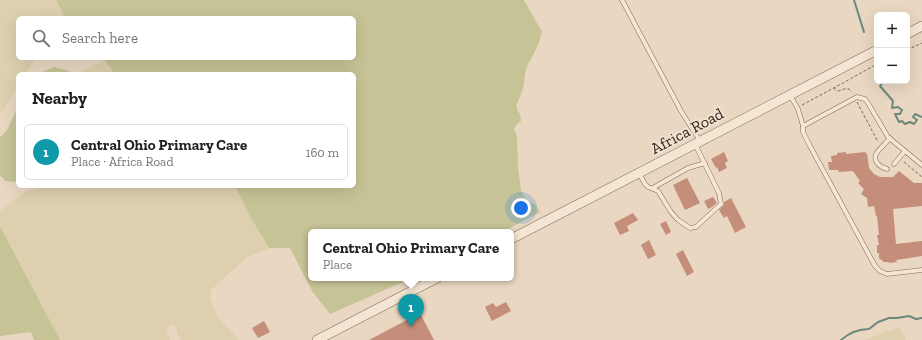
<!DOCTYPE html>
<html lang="en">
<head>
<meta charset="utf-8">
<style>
	body { margin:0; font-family:"Zilla Slab",serif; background:#f6f6f6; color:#222 }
	.controls { position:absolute; right:12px; top:12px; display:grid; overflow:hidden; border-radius:6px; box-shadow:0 4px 16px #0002 }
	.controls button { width:36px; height:36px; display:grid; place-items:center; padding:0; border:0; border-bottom:1px solid #e0e0e0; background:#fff; color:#222; font:20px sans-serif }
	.you { position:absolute; left:521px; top:208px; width:14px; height:14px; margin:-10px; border:3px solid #fff; border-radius:50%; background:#1a73e8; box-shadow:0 0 0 6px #1a73e833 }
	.badge { display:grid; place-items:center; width:26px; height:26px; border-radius:50%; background:#8a303e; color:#fff; font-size:13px; font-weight:700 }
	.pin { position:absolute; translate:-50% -33px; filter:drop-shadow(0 1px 2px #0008) }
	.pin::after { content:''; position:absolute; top:21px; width:14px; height:12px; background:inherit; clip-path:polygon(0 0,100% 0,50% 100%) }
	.popup { position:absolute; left:308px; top:229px; width:206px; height:52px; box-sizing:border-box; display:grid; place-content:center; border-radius:6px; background:#fff; filter:drop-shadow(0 1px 3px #0005); font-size:13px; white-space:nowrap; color:#767676 }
	.popup b { font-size:15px; color:#222 }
	.popup::after { content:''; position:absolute; left:50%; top:100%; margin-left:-8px; border:8px solid transparent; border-top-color:#fff }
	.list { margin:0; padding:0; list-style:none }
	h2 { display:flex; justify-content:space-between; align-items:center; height:52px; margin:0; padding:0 16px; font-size:17px }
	h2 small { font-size:13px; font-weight:400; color:#767676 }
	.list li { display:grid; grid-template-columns:26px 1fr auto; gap:12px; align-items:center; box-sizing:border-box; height:56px; margin:0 8px 8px; padding:0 8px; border:1px solid #e0e0e0; border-radius:6px }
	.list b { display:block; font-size:15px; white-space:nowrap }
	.list p { margin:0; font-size:13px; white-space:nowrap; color:#767676 }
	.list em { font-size:13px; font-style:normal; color:#767676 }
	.icon { flex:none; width:22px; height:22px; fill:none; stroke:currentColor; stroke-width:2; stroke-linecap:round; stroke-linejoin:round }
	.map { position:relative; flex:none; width:922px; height:340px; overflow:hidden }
	.search { position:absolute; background:#fff; box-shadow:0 4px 16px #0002; left:16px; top:16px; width:340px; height:44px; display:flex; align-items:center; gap:10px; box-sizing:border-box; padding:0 14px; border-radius:6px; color:#767676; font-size:15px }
	.panel { position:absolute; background:#fff; box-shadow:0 4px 16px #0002; left:16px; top:72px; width:340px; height:116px; border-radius:6px }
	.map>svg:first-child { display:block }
</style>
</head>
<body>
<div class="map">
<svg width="922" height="340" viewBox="0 0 922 340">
	<rect width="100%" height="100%" fill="#e9d7c1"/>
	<g fill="#decfaf">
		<path d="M0,0H56L65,18H18V58H36L25,74H18V86L4,110L0,113Z"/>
		<path d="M105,60L115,74H83V71Z"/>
		<path d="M59,186H230L235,189L251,218L269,248L246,258L211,290L210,298L217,316L239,340H181L178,335L176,327L173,324L168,326L167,333L170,340H60L0,226V211L25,192L41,187H56Z"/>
		<path d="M899,327L906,340H865Z"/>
	</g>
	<g fill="#c6c496">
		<path d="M56,0H524L542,32C540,40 537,48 533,55C531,59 529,62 527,66C524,74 525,83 522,91C520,100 512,105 520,114L521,121L517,124L514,130L516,133L517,139L518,167L521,191L527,201L536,205L540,212L502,232H311V278H412L330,314L312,291L290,248H269L251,218L236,189L230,186H354V74H115L103,58H354V18H65Z"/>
		<path d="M54,67L69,71L70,74H38Z"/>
		<path d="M18,107V182L5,181L0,175V137L7,130Z"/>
		<path d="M0,226L60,340H34L31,332L0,336Z"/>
	</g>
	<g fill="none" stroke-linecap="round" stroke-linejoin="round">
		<g stroke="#6b897d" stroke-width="2">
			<path d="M854,0L864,32"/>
			<path d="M884,81L880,86L893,101L892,108L898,107L902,110L900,114H895L899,122L902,121L905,124L910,122L914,124L917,120L913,117L915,114L922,117"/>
			<path d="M841,340C849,333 859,329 869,329L878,322L889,318H897L909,316L916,319L922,318"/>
		</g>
	</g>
	<g fill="#c48e7a">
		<path d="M724,152L728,161L725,163L727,168L719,172L717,167L716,168L711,159Z"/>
		<path d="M846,152V154L865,152L866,154L867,153L869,168L874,174L880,177H893L899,171L914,183H922V206L893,209L896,244L922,241V256L896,260L897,262L889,263V262H884L879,258V253H877V245H879L877,235H879L877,216H876L874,206L868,207L867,198L861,194L864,189L858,183L860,181L853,171L839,172L838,170H829L828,162H832L831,156L837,155V153Z"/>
		<path d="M687,178L700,203L685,210L673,185Z"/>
		<path d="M713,197L717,203L712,207L708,209L704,201Z"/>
		<path d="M731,198L746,227L735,233L727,216L724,218L719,210L724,205V202Z"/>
		<path d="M633,213L638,220L627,226L629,231L620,235L614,223Z"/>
		<path d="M666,221L671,232L666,235L660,224Z"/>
		<path d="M649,240L656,255L648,259L641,245Z"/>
		<path d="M683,250L694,272L687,276L676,254Z"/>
		<path d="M506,302L511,311L492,321L485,307L493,303L496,307Z"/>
		<path d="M420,313L434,340H369Z"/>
		<path d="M264,321L270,332L258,338L252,328Z"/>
	</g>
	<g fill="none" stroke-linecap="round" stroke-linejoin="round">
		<defs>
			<g id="service">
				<path d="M622,0L681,111L700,141"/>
				<path d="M790,95L798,109L803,126L857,97L865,99L868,103L888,137L922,165"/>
				<path d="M803,126V132L810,146L875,266L880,271L887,274L922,270"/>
				<path d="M894,164L905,151"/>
				<path d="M887,169C880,167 873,162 876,154C878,150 887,142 890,138"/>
				<path d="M639,173L645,184L648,187L658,191L671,212L678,220L690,228L696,227L721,204L719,193L695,144"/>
				<path d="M653,188L665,181L688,168L705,163"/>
			</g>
			<g id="tertiary">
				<path d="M907,34L922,26"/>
				<path d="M511,239L877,50"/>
				<path d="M317,340L437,278"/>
			</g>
		</defs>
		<use href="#service" stroke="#81695a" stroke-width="5"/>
		<use href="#tertiary" stroke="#81695a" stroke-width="10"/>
		<g stroke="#81695a" stroke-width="1" stroke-dasharray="3 2" stroke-linecap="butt">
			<path d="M907,50L922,43"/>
			<path d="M834,88C838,95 842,87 849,89L852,92"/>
			<path d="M857,102L878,142"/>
			<path d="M802,105L843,83L877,64"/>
			<path d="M904,162L922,177"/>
		</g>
		<use href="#service" stroke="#f5e6d3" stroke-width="4"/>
		<use href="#tertiary" stroke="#f5e6d3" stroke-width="9"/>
	</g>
	<g text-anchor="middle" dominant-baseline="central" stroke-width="4" stroke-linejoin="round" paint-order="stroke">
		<g font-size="16" fill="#32241d" stroke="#f1e2d0">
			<text transform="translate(687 131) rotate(-28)">Africa Road</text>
		</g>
	</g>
</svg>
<div class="controls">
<button>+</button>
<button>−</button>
</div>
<div class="you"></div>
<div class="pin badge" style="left:411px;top:327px;background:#0f9aa8">1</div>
<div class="popup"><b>Central Ohio Primary Care</b>Place</div>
<div class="search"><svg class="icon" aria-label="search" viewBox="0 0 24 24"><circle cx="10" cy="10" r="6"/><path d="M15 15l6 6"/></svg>Search here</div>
<section class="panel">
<h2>Nearby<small></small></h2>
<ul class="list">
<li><span class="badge" style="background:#0f9aa8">1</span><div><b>Central Ohio Primary Care</b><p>Place · Africa Road</p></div><em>160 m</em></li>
</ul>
</section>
</div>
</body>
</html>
